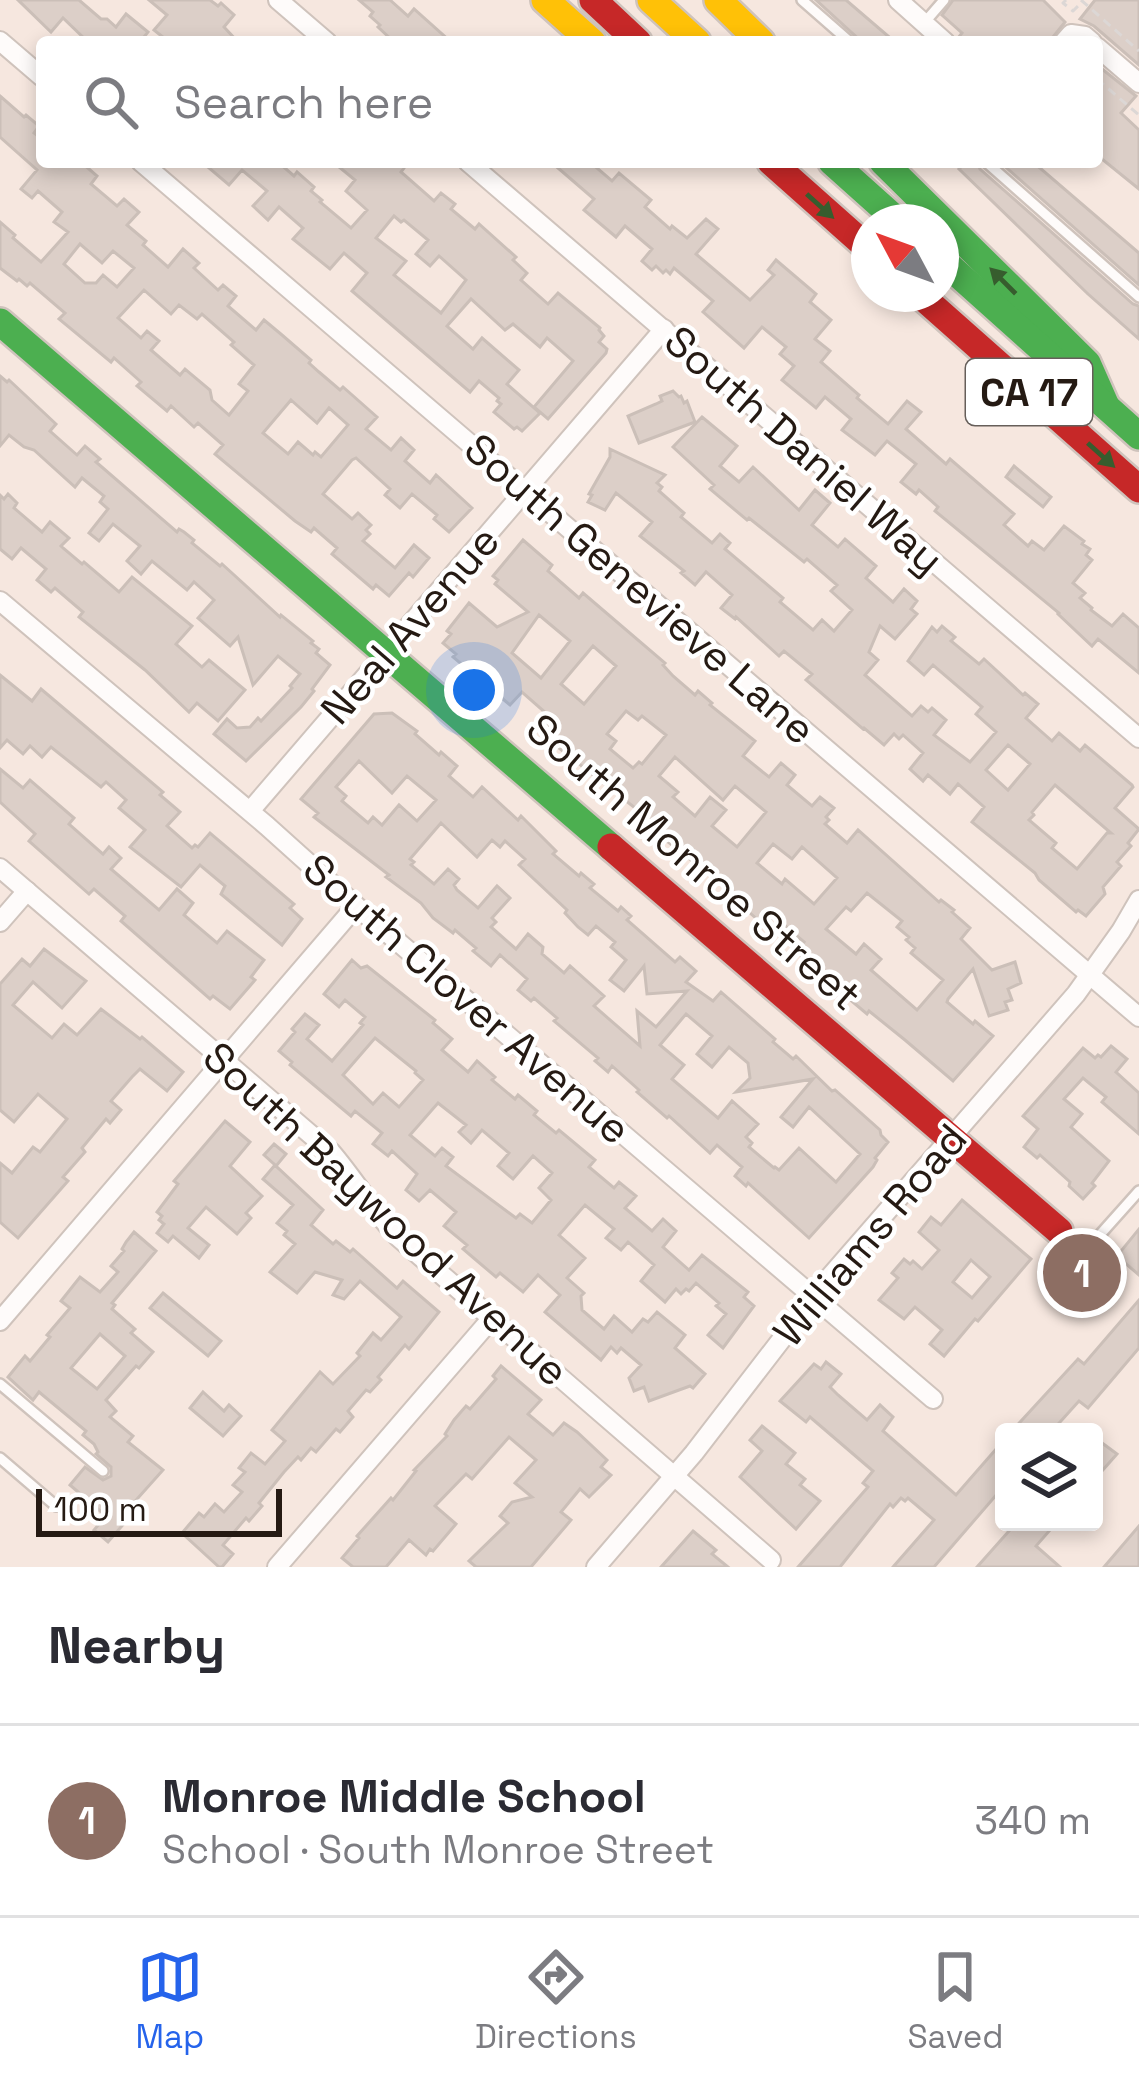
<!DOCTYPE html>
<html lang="en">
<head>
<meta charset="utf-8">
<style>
	body { margin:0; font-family:"Space Grotesk",sans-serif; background:#f7f7f7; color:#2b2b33 }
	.controls { position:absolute; right:36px; bottom:36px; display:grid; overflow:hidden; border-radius:12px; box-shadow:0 6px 18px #0003 }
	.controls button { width:108px; height:108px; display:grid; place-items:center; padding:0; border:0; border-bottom:3px solid #e1e1e2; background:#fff; color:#2b2b33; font:60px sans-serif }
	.compass { position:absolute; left:851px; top:204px; width:108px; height:108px; border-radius:50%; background:#fff; box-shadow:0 6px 18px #0003; rotate:311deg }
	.scale { position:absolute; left:36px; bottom:30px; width:246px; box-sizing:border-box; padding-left:12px; border:6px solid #251a13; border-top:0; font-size:33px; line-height:42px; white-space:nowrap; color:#251a13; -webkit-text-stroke:9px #fff; paint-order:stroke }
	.you { position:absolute; left:474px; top:690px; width:42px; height:42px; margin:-30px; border:9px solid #fff; border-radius:50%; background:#1a73e8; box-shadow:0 0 0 18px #1a73e833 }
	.badge { display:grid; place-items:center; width:78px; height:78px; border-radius:50%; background:#2563eb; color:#fff; font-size:39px; font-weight:700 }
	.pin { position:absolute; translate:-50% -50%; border:6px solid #fff; box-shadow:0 3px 12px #0006 }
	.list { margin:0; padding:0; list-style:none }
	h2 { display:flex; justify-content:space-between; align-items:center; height:156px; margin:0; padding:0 48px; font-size:51px }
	h2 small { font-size:39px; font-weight:400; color:#7c7c81 }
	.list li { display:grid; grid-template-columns:78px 1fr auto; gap:36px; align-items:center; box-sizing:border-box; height:192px; padding:0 48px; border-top:3px solid #e1e1e2 }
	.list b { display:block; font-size:45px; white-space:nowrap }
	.list p { margin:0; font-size:39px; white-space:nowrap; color:#7c7c81 }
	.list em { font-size:39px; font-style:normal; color:#7c7c81 }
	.icon { flex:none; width:66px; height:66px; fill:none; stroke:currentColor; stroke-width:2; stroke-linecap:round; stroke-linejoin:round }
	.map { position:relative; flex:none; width:1139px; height:1567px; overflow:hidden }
	.search { position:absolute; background:#fff; box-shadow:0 6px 18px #0003; left:36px; right:36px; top:36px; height:132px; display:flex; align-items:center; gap:30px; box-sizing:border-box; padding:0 42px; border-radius:12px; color:#7c7c81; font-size:45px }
	.sheet { height:348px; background:#fff }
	nav { display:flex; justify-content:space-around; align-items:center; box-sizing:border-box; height:168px; border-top:3px solid #e1e1e2; background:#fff; font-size:33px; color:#7c7c81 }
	nav a { display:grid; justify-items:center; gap:6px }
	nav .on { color:#2563eb }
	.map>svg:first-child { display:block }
</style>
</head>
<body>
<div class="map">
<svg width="1139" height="1567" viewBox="0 0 1139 1567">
	<rect width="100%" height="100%" fill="#f6e7df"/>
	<g fill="#dccfc8" stroke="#cbbfb8" stroke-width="3" fill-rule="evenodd">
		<path d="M18,0H79L101,19H107L116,27L126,14L148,32L140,42H88L63,18L51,32Z"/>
		<path d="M149,0H210L218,6L221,3L234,15L224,27L238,42H169L154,30L167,15Z"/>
		<path d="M359,0H390L408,16L414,9L451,42H394L378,27L380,25L370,16L373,12Z"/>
		<path d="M816,0H846L895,42H862Z"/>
		<path d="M953,0H1043L1065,22L1049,42H958V38L962,33L942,15Z"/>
		<path d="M1095,0H1139V65L1094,26L1080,19Z"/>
		<path d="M1097,65L1136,96L1121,113L1139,130V189L1097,155Z"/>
		<path d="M0,96L24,117L26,115L39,126L34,133L42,139V162H81L97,176L91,184L117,206L124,199L139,212L127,225L146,241L143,245L168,267L183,249L199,263L194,268L218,290L223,285L236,296L228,306L256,330L264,320L282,335L311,360L309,363L319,372L340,390L343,387L377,417L366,429L391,450L401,438L414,450L405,461L430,483L436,475L472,508L449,532L434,519L437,515L412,494L400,508L385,495L390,489L356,458L352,460L323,494L352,519L358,513L371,525L366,530L370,534L363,541L395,568L414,545L429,558L413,577L409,573L389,596L376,585L373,589L332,554L337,548L314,528L311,532L295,521L215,454L223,445L198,423L194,427L171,406L167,411L137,386L141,382L114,358L111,362L59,319L65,313L30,283L27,286L19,279L17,281L0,268V222L15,235L13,238L41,262L68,232L54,222L62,212L38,191L32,198L21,189L37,170L0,137ZM80,244L102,263L113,251L134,268L117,287L103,275L96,283H85L64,264ZM144,290L171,314L179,305L197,319L202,314L234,342L231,345L254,365L239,384L248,391L229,415L212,400L210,390L185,369L180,375L151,350L159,341L147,331L141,338L118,318ZM291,400L317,423L329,408L348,425L321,457L315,452L313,455L298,442L288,454L263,433Z"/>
		<path d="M202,162H278L294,176L297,172L314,187L311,191L322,200L320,202L351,228L367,210L346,191L355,180L333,162H397L404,168L401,172L434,201L441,193L455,204L451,209L475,229L479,224L516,257L513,260L527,273L521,280L548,304L558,293L600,328L599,330L604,336L599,342L607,349L606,353L548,419L534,407L573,361L547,338L540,347L513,324L505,330L471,299L447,326L473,349L482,338L519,370L507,384L540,413L522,431L517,427L514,429L494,412L501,404L497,401L499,398L479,381L470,392L352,291L367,273L344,253L330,269L293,239L303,228L279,207L268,220L253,206L267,191L242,170L229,185ZM394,216L401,222L404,220L428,240L416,254L430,266L439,256L466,280L441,313L394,275L406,261L376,238Z"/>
		<path d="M551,162H590L612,181L619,173L651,200L645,207L670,229L672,226L687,238L706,219L718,229L696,254L750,300L774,275L768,270L776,260L816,294L810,302L831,320L815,339L830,351L821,362L859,395L857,398L888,424L907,401L921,412L906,429L946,464L950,459L1014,514L1004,525L1028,546L1032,541L1044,550L1064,526L1084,541L1082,544L1090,549L1086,555L1092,560L1073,583L1085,593L1080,598L1092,608L1091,610L1112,626L1123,614L1139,628V673L1098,639L1092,646L1058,614L1059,613L935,511L938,507L919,490L916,494L901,482L916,464L887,441L875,455L842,430L851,419L825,397L816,408L782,380L794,366L780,354L786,347L762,327L744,348L703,312L713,301L674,268L670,274L666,270L663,273L656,266L652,270L642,261L652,249L625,226L616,237L584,210L594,199Z"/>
		<path d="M966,162H977L980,169L1133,304L1139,306V339L1088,294L959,169Z"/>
		<path d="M1000,162H1033L1139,253V285Z"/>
		<path d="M0,376L7,382L9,380L56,424L50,431L77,455L85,446L100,459L96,462L177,532L179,529L184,532L194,540L192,543L220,566L222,564L280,617L281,615L313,641L311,643L319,649L316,653L330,665L312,689L314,691L301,707L246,761L214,734L227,719L237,728L250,727L258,718L261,721L292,688L290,686L300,674L278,656L253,685L238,637L230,646L198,618L214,600L194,582L187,590L152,561L141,574L127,561L140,546L113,524L99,541L89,533L108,509L100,502L104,496L82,478L75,487L34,450L24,447L9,435L0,446Z"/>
		<path d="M673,391L679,397L681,396L684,403L687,401L695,422L639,443L628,416L656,404L662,401L660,396Z"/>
		<path d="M702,417L737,446L720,466L739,482L753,467L799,510L815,490L830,503L812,525L838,547L845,539L876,566L866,578L893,602L904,589L917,601L911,609L917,614L895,639L880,626L869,652L878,660L865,675L912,716L921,706L928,712L932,708L946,720L934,735L970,762L996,732L976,714L982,707L933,665L924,675L908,661L932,627L937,632L942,626L955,637L951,641L979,664L984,659L1023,695L1025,693L1038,704L1026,718L1052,741L1059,733L1080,751L1085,745L1132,785L1133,787L1115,808L1139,829L1128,843L1131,846L1117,862L1121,866L1103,887L1105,894L1086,916L1078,910L1076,912L1039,880L1035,873L972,822L984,807L958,784L950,794L928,775L923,781L910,769L923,753L903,735L899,739L894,734L884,745L864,728L863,729L806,680L812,674L784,651L779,656L736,617L735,619L721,608L732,595L706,572L695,585L681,573L684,571L640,536L652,522L631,505L616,493L605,510L588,502L592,495L589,494L610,457V449L665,475L657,483L662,487L659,491L684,513L681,517L712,543L720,534L730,543L725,549L783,598L780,602L813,630L822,620L834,631L852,610L831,591L837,585L807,559L804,562L749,518L747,520L710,489L714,485L673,447ZM1008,745L1030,764L1008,790L986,770ZM1055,785L1111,833H1107L1077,869L1052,848L1056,843L1029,820L1034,815L1032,812Z"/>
		<path d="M1014,466L1051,497L1043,507L1006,477Z"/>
		<path d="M8,494L17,503L14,508L42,532L50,522L69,538L61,546L63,548L82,564L84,562L119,592L132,577L192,626L176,644L202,667L209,660L245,690L218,721L197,703L189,712L145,670L79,617L83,612L55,588L51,592L37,580L46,569L21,548L12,559L0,549V495L4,499Z"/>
		<path d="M523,540L552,565L548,571L579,598L583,593L665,663L663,665L673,676L695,695L698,691L712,703L710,705L755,741L743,756L769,777L781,763L795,775L787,785L812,806L820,797L834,808L826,817L829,820L825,824L847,843L858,830L939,902L941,900L954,910L952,912L970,928L961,939L992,970L1015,962L1021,983L1008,989L1012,1000L1005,1002L1008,1010L989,1016L973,969L948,999L947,1002L973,1024L975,1021L993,1036L953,1081L905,1040L869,1011L867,1014L810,966L809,962L796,951L804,942L774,916L765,926L729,895L732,892L654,831L658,826L536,730L547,714L522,692L510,705L453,657L456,654L443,643L451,634L447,631L469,603L497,627L528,612L495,584L498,580L493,576ZM539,615L570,641L541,678L512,653ZM593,646L616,666L584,704L561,684ZM626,711L638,720L642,716L666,735L642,764L639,762L633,768L610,749L616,741L607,734ZM675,757L723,800L735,786L766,812L737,847L712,826L726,810L710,797L695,816L673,797L678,792L659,776ZM773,844L792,859L802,847L837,878L814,904L785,879L782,884L757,863ZM867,893L902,921L897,927L909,937L906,940L915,948L911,953L943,980L917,1010L871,970L881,959L864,944L856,954L826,929L846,907L851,911Z"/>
		<path d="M0,675L32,701L41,689L163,792L160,795L180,812L167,826L192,848L195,845L198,847L210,833L294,904L290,908L302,919L282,945L221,894L225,886L200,865L181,887L130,847L145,830L119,808L126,800L106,782L101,787L51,747L42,757L30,746L23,754L7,740L0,748Z"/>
		<path d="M392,713L417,731L415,734L439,755L441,752L457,766L449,776L473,797L482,787L518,820L521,816L556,851L553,854L579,876L581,873L594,884L590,888L618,911L621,907L631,916L627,920L675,962L680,957L696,971L686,982L713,1001L721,992L775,1039L773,1042L793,1059L796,1056L832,1091L835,1090L880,1130L881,1135L888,1142L875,1158L877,1160L873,1167L809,1238L748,1183L746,1186L735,1176L742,1167L717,1145L710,1153L669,1116L667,1118L637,1092L639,1090L612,1066L608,1072L595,1061L598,1058L554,1021L557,1018L534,998L531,1001L518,990L527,979L500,955L491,966L473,951L476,948L455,930L453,933L433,918L421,903L386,877L389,875L314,817L318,813L301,799L374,714ZM359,761L392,793L407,776L436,800L417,821L399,805L382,825L373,817L368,823L342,801L346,796L336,787ZM441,823L477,857L492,840L500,847L505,841L525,859L519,865L567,910L565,913L578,927L588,935L596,926L615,942L611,947L626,960L610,980L624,991L644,966L647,994L687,991L656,1027L637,1011L640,1046L594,1006L604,996L570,966L564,973L542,954L543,947L528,934L516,949L491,927L496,922L492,918L510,898L497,886L478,908L457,890L454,885L459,879L448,869L434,884L411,865L414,862L410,859ZM686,1014L712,1036L697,1054L712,1067L729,1047L748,1063L750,1078L736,1092L813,1079L781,1117L793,1127L809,1107L860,1154L836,1182L799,1148L779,1170L775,1167L774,1168L749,1147L752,1143L746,1137L758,1124L732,1101L718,1118L672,1079L684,1065L660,1045Z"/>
		<path d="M0,769L23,788L30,780L74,818L69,824L103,854L109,847L121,858L111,869L159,910L177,889L193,903L184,915L217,943L227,931L264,960L251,977L255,980L230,1009L213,996L210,999L121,921L125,916L94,889L89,894L29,841L35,834L0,802Z"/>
		<path d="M44,949L86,981L62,1008L33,982L13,1005L52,1038L64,1024L77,1035L101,1009L140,1039L142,1037L183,1072L167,1091L140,1069L132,1077L111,1101L121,1110L110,1123L106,1119L82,1148L85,1152L63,1177L68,1181L18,1238L0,1222V1163L12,1173L33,1147L40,1152L67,1119L38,1094L14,1122L0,1110V984L22,959L30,966Z"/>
		<path d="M352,960L361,968L367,966L435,1020L433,1023L452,1039L442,1050L468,1072L477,1061L495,1077L492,1080L515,1099L518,1095L537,1111L534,1115L556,1133L559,1130L595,1160L589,1167L614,1188L619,1182L636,1196L625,1208L652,1231L663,1219L676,1231L663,1247L689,1270L702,1255L748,1292L744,1297L754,1306L723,1348L708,1335L726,1314L716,1306L719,1303L696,1283L689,1291L686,1289L681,1294L676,1289L665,1302L641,1281L654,1265L628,1242L621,1250L606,1238L614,1229L585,1205L559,1235L585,1258L567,1278L584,1293L581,1296L582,1310L604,1329L614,1316L632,1332L643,1319L648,1322L657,1312L685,1335L675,1348L705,1374L693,1388L690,1386L649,1401L644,1387L634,1391L629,1378L641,1365L621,1348L617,1353L611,1347L601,1360L545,1312L560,1295L538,1275L523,1292L500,1273L496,1277L476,1260L463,1249L467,1245L444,1226L456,1212L430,1190L419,1201L406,1190L417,1174L392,1151L388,1156L373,1144L382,1133L355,1111L351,1116L290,1065L292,1062L279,1051L295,1032L292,1029L305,1014L319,1025L307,1039L332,1061L363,1025L360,1023L365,1017L345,1000L339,1007L324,994ZM375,1038L416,1071L415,1073L423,1080L399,1107L383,1093L373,1104L343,1075ZM438,1103L466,1125L459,1132L471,1143L482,1130L509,1153L498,1166L513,1179L533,1156L552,1173L539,1188L551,1200L532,1223L520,1214L516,1218L446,1166L453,1157L442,1148L435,1156L410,1135Z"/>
		<path d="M1111,1046L1127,1059L1116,1072L1139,1093V1134L1102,1102L1106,1097L1083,1078L1064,1099L1082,1114L1071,1127L1109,1161L1092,1183L1095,1186L1083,1199L1069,1186L1070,1182L1040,1155L1037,1158L1024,1147L1038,1129L1023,1116L1083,1048L1095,1058L1098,1055L1101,1057Z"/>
		<path d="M225,1121L250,1142L230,1166L262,1196L246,1213L251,1218L237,1234L206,1207L188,1228L209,1245L199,1258L173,1236L168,1242L157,1233L164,1224L159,1220L162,1216L157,1212L178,1184L174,1181Z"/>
		<path d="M274,1144L286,1154L276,1166L323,1210L311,1225L333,1244L336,1241L350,1252L353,1249L397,1288L403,1281L439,1312L409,1349L405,1345L378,1377L381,1380L370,1392L366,1390L348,1411L353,1417L340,1432L336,1429L316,1452L311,1448L301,1460L298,1457L284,1472L259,1503L262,1506L249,1521L246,1518L223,1545L233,1554L222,1567H219L182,1533L199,1513L204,1517L215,1504L224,1512L242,1492L233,1485L245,1472L239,1468L251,1453L265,1464L285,1441L272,1430L320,1372L333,1384L360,1356L357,1353L373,1333L381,1340L401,1317L360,1281L344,1299L333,1295L342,1280L315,1272L297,1293L270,1272L295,1244L284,1235L287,1231L277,1223L293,1205L263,1179L275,1165L264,1155Z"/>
		<path d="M962,1200L1031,1259L978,1321L975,1319L944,1356L930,1344L942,1330L915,1307L904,1319L879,1300L898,1278L892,1273L904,1259L910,1264L913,1261L922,1269L939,1250L919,1232L931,1217L941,1225ZM971,1260L990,1277L972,1298L953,1282Z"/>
		<path d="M1139,1229V1275L1117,1256Z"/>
		<path d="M134,1232L156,1251L112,1303L115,1305L112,1309L135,1329L131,1333L153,1352L139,1368L136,1366L106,1400L116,1411L110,1417L133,1436L128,1442L163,1470L129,1508L134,1512L108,1542L94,1530L106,1516L70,1485L85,1467L103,1480L111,1476V1467L96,1454L98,1452L94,1444L83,1435L86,1431L39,1392L33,1400L8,1377L25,1356L30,1361L50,1337L47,1335L70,1308L61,1301L80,1277L100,1292L118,1272L111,1266L124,1251L122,1249L126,1242ZM100,1334L125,1356L97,1389L71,1368Z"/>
		<path d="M163,1293L221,1341L208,1356L150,1308Z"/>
		<path d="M1139,1300V1348L1088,1408L1079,1401L1051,1432H1011L1078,1359L1084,1364Z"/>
		<path d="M826,1362L841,1374L830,1387L838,1395L867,1420L880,1405L893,1417L883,1431L956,1495L1004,1440V1486L934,1567H893L934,1520L908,1498L905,1501L901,1498L893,1507L890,1504L840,1567H798L868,1487L863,1483L873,1471L810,1417L806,1422L780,1401L814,1364L821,1369Z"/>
		<path d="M501,1366L541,1400L528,1414L553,1435L564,1423L577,1432L607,1460L601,1467L611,1475L589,1497L580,1489L561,1512L571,1520L531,1567H476L469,1561L508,1523L500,1516L512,1502L532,1497L515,1483L536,1460L509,1437L472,1479L466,1474L435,1506L456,1524L433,1551L430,1549L426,1555L409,1540L386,1567H353L342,1558L359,1538L357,1536L391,1498L393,1500L416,1471L414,1470L447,1436L445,1434L454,1420L466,1406L470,1409L496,1379L493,1376Z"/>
		<path d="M203,1392L224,1411L229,1405L241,1416L223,1436L190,1408Z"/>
		<path d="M762,1426L795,1453L786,1464L805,1479L800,1485L820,1501L796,1529L740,1477L762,1451L750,1440Z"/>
		<path d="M1094,1437L1117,1454L1094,1480Z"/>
		<path d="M1017,1522H1057L1036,1546L1060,1567H977Z"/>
		<path d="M1139,1526V1567H1104Z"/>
		<path d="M693,1531L716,1550L712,1554L728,1567H661Z"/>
	</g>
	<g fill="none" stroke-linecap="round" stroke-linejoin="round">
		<defs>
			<g id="lane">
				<path d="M802,0L850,42"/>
				<path d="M924,23L944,0"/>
				<path d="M986,162L1139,297"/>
				<path d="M1089,1247L1139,1191"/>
				<path d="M0,1384L103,1471"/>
				<path d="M0,1458L56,1506L69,1503"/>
			</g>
			<g id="street">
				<path d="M278,0L327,42"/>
				<path d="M898,0L945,42"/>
				<path d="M0,41L42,77"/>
				<path d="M1064,42L1071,34L1085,36L1092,42"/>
				<path d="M1097,47L1139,83"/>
				<path d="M141,162L1139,1017"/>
				<path d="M468,162L1139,738"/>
				<path d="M0,601L267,826L356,906L933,1399"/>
				<path d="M250,811L664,329"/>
				<path d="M0,868L331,1152C355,1180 373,1211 398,1237L771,1560"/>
				<path d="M0,922L27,891"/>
				<path d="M0,1321L356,906"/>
				<path d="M277,1567L492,1318"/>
				<path d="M596,1567L694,1453L828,1279L1076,994L1121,931L1139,900"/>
			</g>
			<g id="fast">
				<path d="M832,162L899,222"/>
				<path d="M883,162L1087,363L1106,406"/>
				<path d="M941,259L1139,436"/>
				<path d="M0,322L611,847"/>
			</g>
			<g id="slow">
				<path d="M545,0L592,42"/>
				<path d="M651,0L697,42"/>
				<path d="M718,0L761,42"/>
			</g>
			<g id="jam">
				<path d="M593,0L638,42"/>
				<path d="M771,162L869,249"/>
				<path d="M919,294L1139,489"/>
				<path d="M611,847L1059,1231"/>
			</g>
		</defs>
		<use href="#lane" stroke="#cfc3bc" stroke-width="14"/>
		<use href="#street" stroke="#cfc3bc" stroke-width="22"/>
		<use href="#fast" stroke="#cfc3bc" stroke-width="32"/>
		<use href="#slow" stroke="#cfc3bc" stroke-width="32"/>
		<use href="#jam" stroke="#cfc3bc" stroke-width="32"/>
		<g stroke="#dcd7d5" stroke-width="3" stroke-dasharray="9 6" stroke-linecap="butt">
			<path d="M1066,0L1063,3L1073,11L1080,4"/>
			<path d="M1081,0L1139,51"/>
			<path d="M1097,79L1139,115"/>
		</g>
		<use href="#lane" stroke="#fefbfa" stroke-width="9"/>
		<use href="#street" stroke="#fefbfa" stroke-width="18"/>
		<use href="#fast" stroke="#4caf50" stroke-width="27"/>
		<use href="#slow" stroke="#ffc107" stroke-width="27"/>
		<use href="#jam" stroke="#c62828" stroke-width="27"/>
	</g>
	<defs><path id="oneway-solid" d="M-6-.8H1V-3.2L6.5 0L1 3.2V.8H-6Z" transform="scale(3)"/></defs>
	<g fill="#375d2e">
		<use href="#oneway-solid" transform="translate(820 206) rotate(42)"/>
		<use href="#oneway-solid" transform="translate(1003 281) rotate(-135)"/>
		<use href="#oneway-solid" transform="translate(1101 455) rotate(42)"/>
	</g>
	<g text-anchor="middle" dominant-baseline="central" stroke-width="9" stroke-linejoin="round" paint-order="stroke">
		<rect fill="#fff" stroke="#665f5a" stroke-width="3" x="966" y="359" width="126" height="66" rx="9"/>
		<g font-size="39" font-weight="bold" fill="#251a13">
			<text x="1029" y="392">CA 17</text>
		</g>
		<g font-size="42" fill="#251a13" stroke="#fff">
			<text transform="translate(804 450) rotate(41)">South Daniel Way</text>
			<text transform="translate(640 589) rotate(41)">South Genevieve Lane</text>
			<text transform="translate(410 625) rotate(-49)">Neal Avenue</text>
			<text transform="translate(694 862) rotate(41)">South Monroe Street</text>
			<text transform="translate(467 999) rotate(41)">South Clover Avenue</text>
			<text transform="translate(386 1214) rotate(43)">South Baywood Avenue</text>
			<text transform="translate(870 1235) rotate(-50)">Williams Road</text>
		</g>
	</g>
</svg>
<div class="controls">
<button><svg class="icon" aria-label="layers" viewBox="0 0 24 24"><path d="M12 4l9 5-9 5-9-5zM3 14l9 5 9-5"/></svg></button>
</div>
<svg class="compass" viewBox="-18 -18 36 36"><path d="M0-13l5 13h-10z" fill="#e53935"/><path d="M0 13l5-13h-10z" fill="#7c7c81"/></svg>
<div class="scale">100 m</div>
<div class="you"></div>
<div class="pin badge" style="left:1082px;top:1273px;background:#8d6e63">1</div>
<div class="search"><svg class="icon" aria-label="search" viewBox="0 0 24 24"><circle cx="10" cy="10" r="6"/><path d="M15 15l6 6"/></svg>Search here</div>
</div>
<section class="sheet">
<h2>Nearby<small></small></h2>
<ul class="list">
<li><span class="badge" style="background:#8d6e63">1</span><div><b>Monroe Middle School</b><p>School · South Monroe Street</p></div><em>340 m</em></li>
</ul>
</section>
<nav>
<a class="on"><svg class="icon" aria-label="map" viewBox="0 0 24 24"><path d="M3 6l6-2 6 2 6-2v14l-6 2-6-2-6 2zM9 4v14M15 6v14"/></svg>Map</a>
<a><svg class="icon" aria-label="directions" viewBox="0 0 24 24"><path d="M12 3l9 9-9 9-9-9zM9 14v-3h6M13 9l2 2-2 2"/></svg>Directions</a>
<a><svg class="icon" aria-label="saved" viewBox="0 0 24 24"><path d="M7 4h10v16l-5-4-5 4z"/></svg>Saved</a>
</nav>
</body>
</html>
